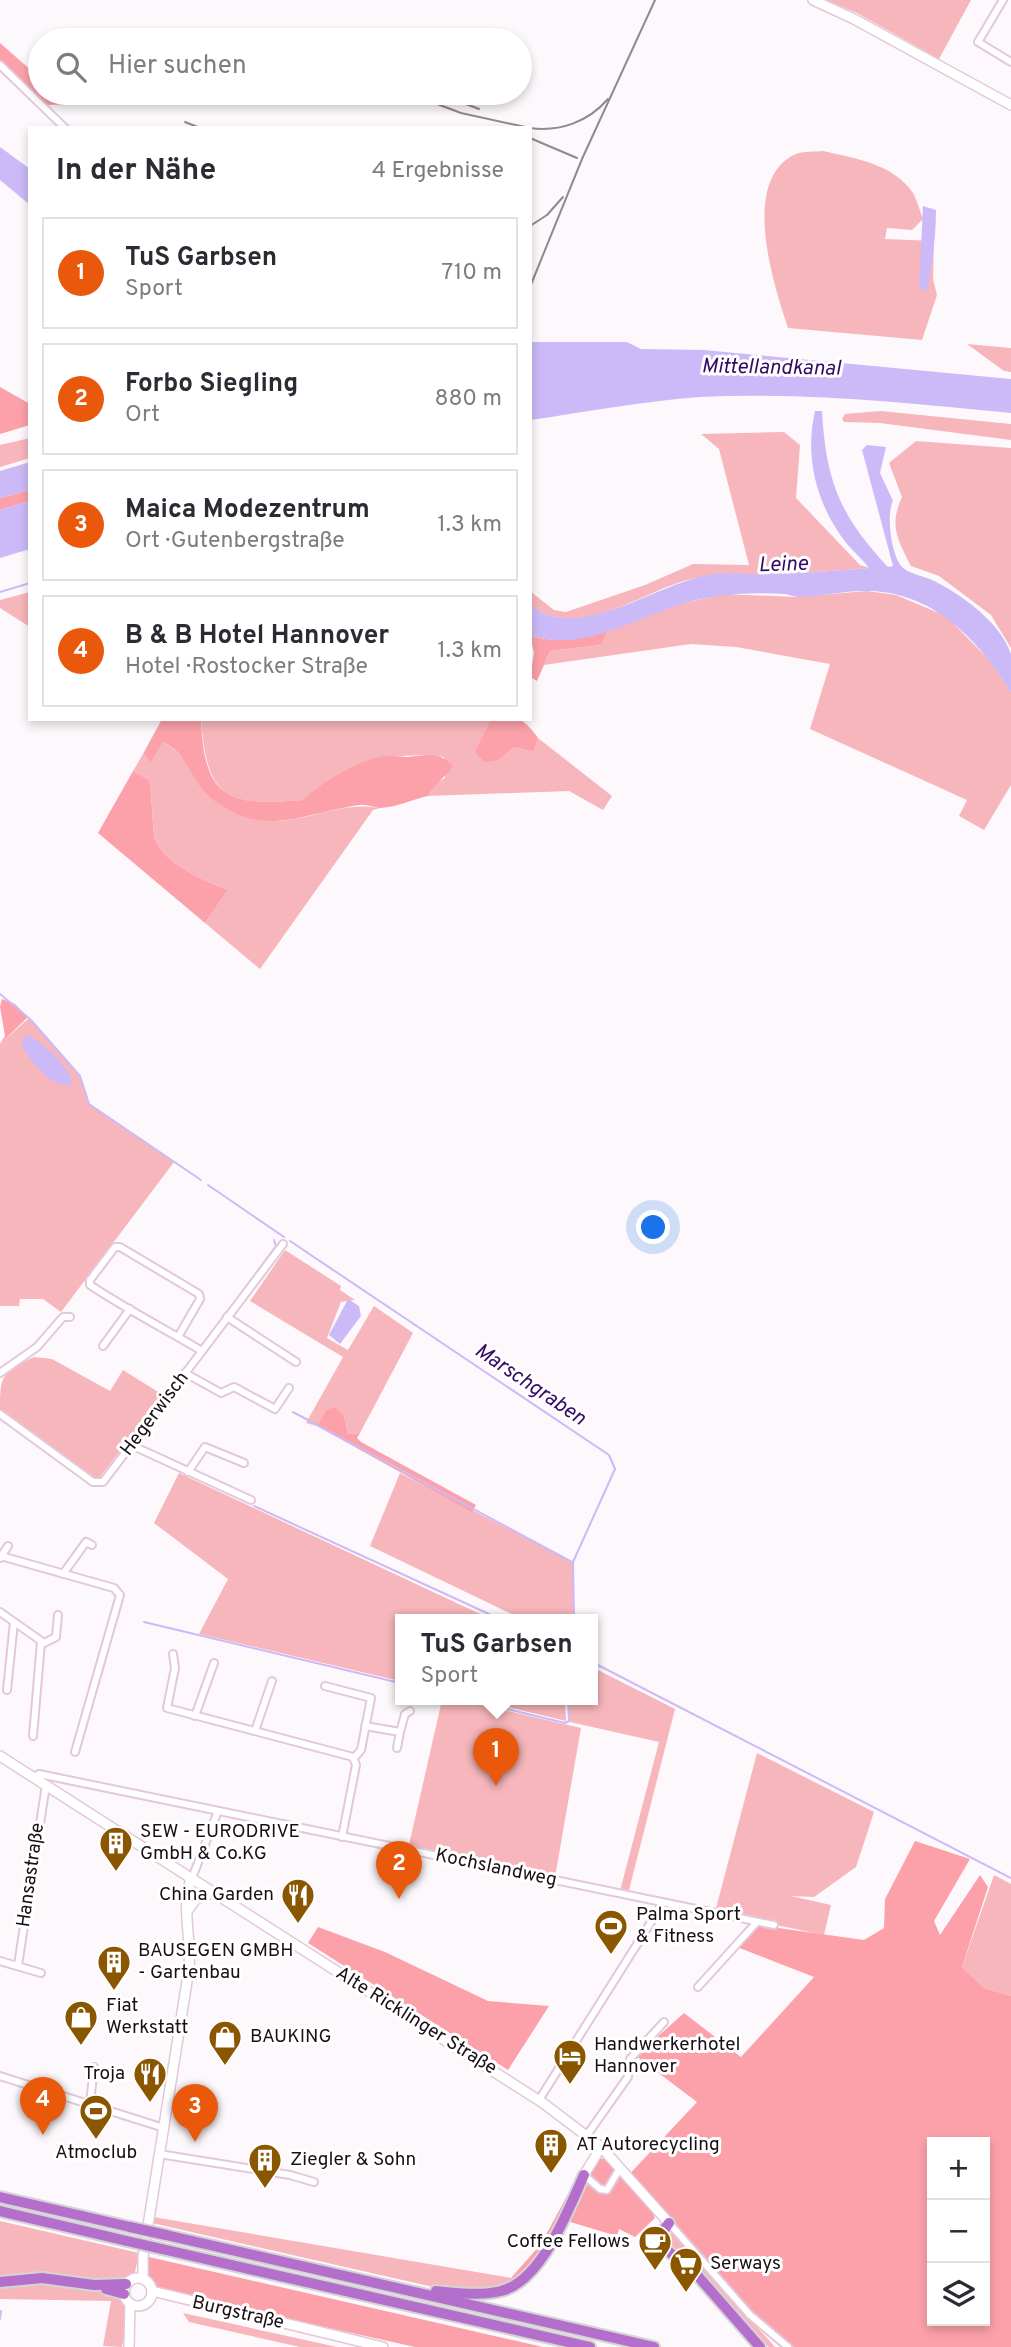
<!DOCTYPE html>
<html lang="de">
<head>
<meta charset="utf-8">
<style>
	body { margin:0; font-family:Overpass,sans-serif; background:#f2f2f3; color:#2b2b33 }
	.controls { position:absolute; right:21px; bottom:21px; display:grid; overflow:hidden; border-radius:0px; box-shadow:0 4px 10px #0003 }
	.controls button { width:63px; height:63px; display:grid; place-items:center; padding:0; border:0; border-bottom:2px solid #e1e1e2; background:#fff; color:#2b2b33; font:35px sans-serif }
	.you { position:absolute; left:654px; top:1228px; width:24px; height:24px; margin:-18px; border:5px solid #fff; border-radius:50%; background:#1a73e8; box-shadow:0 0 0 10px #1a73e833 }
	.badge { display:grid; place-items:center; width:46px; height:46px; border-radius:50%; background:#ea580c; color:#fff; font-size:23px; font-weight:700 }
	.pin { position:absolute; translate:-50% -58px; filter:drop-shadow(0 2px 4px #0008) }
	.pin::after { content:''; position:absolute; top:37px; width:24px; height:21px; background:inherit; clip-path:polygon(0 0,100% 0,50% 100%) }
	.popup { position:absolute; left:395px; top:1614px; width:203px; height:91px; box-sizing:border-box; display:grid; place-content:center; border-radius:0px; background:#fff; filter:drop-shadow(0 2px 5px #0005); font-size:23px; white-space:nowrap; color:#7c7c81 }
	.popup b { font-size:26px; color:#2b2b33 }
	.popup::after { content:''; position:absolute; left:50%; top:100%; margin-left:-14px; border:14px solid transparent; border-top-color:#fff }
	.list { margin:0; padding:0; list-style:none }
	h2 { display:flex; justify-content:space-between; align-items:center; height:91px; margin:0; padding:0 28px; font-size:30px }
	h2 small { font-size:23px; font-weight:400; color:#7c7c81 }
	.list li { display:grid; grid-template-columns:46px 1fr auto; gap:21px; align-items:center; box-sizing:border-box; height:112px; margin:0 14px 14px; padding:0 14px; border:2px solid #e1e1e2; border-radius:0px }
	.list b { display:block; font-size:26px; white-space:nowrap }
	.list p { margin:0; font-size:23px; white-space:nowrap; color:#7c7c81 }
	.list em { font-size:23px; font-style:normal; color:#7c7c81 }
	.icon { flex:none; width:38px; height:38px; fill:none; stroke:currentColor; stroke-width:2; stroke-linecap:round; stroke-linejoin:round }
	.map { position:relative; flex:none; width:1011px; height:2347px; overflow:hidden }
	.search { position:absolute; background:#fff; box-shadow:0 4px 10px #0003; left:28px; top:28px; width:504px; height:77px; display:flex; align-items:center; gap:18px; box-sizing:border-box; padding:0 24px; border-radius:38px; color:#7c7c81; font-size:26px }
	.panel { position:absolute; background:#fff; box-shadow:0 4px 10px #0003; left:28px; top:126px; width:504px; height:595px; border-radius:0px }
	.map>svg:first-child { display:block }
</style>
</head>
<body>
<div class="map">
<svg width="1011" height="2347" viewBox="0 0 1011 2347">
	<rect width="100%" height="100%" fill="#fdf8fb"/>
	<g fill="#f7b6bb">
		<path d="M826,0H971L939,59L857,13Z"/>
		<path d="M823,151C854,158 894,164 913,193C917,200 920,211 923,219L912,230L887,228L885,239L934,241L933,279L937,295L922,340L788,328C774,286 739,179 796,154C803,151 815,152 823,151Z"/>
		<path d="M967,344L1011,348V372L1004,371Z"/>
		<path d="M881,411L1011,424V440L880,423L844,422L842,419L845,414Z"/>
		<path d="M784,432L800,445L796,498L860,565L870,568C837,571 805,573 773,574C744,575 716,572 687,580C640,593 576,642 530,605V591L554,610L566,612L645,585L693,564L749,565L719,449L701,434Z"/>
		<path d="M30,438V458L0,467V445Z"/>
		<path d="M916,441L1011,448V648L991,615L939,576L911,566C897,538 889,526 902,497L889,463Z"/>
		<path d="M867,591L896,595L946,616L992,663L1011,692V785L984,830L959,816L967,800L810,729L830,664L736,647L691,644L544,665L550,651L601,645L608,631L676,605L724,594L796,597Z"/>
		<path d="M30,592V627L0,608V600Z"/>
		<path d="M201,719H491L485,732L499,760L514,747L534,752L538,738L612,796L603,810L569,791L428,796L435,784L445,778L444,757C395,750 340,765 304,800C227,806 207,801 201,719Z"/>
		<path d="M163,742C192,757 200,796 231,811C290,839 327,798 380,808L373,810L260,969L205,923L228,890C204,880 167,866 155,840C153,835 152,791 149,780L133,771L143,754L151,761Z"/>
		<path d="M29,1018L80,1076L89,1104L174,1162L61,1312L43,1299H20L19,1306H0V1044Z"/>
		<path d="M285,1250L341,1286L340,1290L355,1300L341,1302L327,1338L348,1350L374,1306L413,1333L360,1433L348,1434L344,1416L325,1411L317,1426L306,1423L343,1357L250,1301Z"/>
		<path d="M34,1357L52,1359L110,1391L123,1370L163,1395L94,1485L0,1411C0,1376 1,1372 34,1357Z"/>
		<path d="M179,1473L493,1620H400V1681L199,1634L228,1579L154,1523Z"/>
		<path d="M400,1473L573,1562L574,1620H524L370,1546Z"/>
		<path d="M592,1667L675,1709L628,1894L620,1891L659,1742L570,1722L569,1700H592Z"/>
		<path d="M442,1700H460L581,1728L555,1877L409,1845Z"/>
		<path d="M479,1700H565L566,1721Z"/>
		<path d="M757,1753L874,1812L856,1867L814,1897L791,1896L831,1905L824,1935L715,1912Z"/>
		<path d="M994,1875L1011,1884V1996L984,1988L962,1967Z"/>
		<path d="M153,2217L511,2278L513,2282L496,2288L433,2287L152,2223Z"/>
		<path d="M0,2221L139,2253L135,2272L122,2283L120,2296C129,2315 126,2326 122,2347L103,2346L111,2301L0,2299Z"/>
		<path d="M668,2233L674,2234L775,2347H769L760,2340L667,2246L665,2237Z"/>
		<path d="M183,2313L337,2347H300L189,2322Z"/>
	</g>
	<g fill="#fca1a9" fill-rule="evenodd">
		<path d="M0,43L40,78V93H68L72,104L47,105L0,60Z"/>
		<path d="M0,387L30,404V425L0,434Z"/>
		<path d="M30,490V501L0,510V498Z"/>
		<path d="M608,631L601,645L550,651L537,681L530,677L534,653L530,635C555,644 583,639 608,631Z"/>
		<path d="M162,719H201C204,801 230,806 303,800C321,783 361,758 386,756C393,756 401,757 408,757C427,755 439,751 453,766C445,778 435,783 428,796C414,799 397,807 381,808C374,808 367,804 360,805C305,812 264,841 211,798C191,782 188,753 163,742L151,762L143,754Z"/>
		<path d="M491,719C517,719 522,715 538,738L534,752L514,747L499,760L484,762L475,752Z"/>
		<path d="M133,771L149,780C152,792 153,835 155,840C167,866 204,880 228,890L205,923L98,833Z"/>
		<path d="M2,999L15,1004L28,1017L0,1044L5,1036L0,1007Z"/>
		<path d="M335,1407L344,1416L348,1434L360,1433L357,1438L361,1442L476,1505L472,1512L317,1426L325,1411Z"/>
		<path d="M915,1841L970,1859L934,1921L940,1935L980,1875L988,1887L962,1967L984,1988L1011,1996V2347H794L752,2313L651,2208L655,2218L635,2237L619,2229L617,2236L567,2221L526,2271L513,2282L511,2278L541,2244L581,2170L599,2158L608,2160L625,2179L697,2102L636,2056L684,2013L741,2057L814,1977L737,1947L757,1925L864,1940L884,1928L885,1899ZM932,2142H985V2321H932Z"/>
		<path d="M318,1927L385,1952L488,2001L549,2006L508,2070L308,1943Z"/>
		<path d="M149,2257L543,2347H415L158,2290L148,2276Z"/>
	</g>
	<g fill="#ccbaf8">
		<path d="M0,147L30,169V205L0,180Z"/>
		<path d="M923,206L936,210C936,237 932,265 927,291L919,288Z"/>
		<path d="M530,342H627L641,349L704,350L1011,379V413C908,403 804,392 700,397C644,401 586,412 530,420Z"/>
		<path d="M815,411H822C826,481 840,516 888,567L893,566L862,450L867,445L886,447L880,473L893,501C886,514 891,557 903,568C912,575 929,577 938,583C965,597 1001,624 1011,654C1011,665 1011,681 1011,692C979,641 935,593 870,591C847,590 823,596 800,597C795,597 790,595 785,594C750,592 712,594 679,605C632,620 580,653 530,635V605C578,644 656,584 708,575C728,571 751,575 772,574C804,573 837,571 869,568C863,560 854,552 847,544C817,506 804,458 815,411Z"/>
		<path d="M30,462V490L0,498V471Z"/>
		<path d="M30,501V549L0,558V510Z"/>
		<path d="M24,1035C36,1034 74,1072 72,1084C52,1090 31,1062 22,1046Z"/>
		<path d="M348,1299L359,1306L361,1316L340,1344L329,1335Z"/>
	</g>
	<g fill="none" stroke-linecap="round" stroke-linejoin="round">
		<g stroke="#ccbaf8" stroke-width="2">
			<path d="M0,592L30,583"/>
			<path d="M0,994L30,1019"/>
			<path d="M31,1020L80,1076L89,1104L201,1180"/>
			<path d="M208,1185L284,1237"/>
			<path d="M290,1241L609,1455L615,1469L573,1562L574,1620"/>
			<path d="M240,1295L276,1246L274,1240"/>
			<path d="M293,1412L572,1562"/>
			<path d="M254,1506L502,1620"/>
			<path d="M144,1622L400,1683"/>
			<path d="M592,1662L1011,1878"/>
			<path d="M470,1700L565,1723L569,1721L568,1700"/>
			<path d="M0,2319L1,2311"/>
		</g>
		<defs>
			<g id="street">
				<path d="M1003,0L978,42L1011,62"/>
				<path d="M0,65L65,128"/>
				<path d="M227,1317L296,1362"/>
				<path d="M178,1337L200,1299L199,1294L120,1247H115L90,1280V1285C126,1309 165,1329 202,1351"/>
				<path d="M103,1346L130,1309"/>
				<path d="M0,1373L37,1347L63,1317H70"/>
				<path d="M185,1373L221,1393L234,1387L275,1409L289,1388"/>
				<path d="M0,1414L93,1482H103L283,1244"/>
				<path d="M131,1445L251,1500"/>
				<path d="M188,1472L205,1447L244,1463"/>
				<path d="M1,1556L114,1588L120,1595L75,1752"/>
				<path d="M0,1558L8,1546"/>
				<path d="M63,1574L86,1542L92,1545"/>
				<path d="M0,1612L44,1643L56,1637L58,1615"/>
				<path d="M173,1654L175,1668L167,1708L353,1757L356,1765L342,1837"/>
				<path d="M325,1686L371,1698L361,1750L354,1758"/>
				<path d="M7,1690L14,1622"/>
				<path d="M195,1716L214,1663"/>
				<path d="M365,1726L400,1732L405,1714L410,1711"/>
				<path d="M255,1731L272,1681"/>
				<path d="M33,1736L41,1642"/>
				<path d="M397,1748L400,1732"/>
				<path d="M34,1777L39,1774L774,1925"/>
				<path d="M192,1878L218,1811"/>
				<path d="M0,1961L41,1973"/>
				<path d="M18,1965L46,1785"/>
				<path d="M698,1987L756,1923"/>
				<path d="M0,2076L164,2128"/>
				<path d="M539,2100L663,1903"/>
				<path d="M90,2103L94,2067"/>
				<path d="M587,2135L628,2077L630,2059L664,2022"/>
				<path d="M159,2154L290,2175L314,2182"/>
				<path d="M584,2175L600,2189L607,2190L620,2168"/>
				<path d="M669,2223L750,2315L788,2347"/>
			</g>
			<g id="secondary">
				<path d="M813,0L854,19L1011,105"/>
				<path d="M0,1756L543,2103L601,2147L669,2223"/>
				<path d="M188,1910L196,1899L214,1892"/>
				<path d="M584,2175L601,2147"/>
				<circle cx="138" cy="2292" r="14"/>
				<path d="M143,2279V2257L189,1969C192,1943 180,1898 192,1878"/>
				<path d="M152,2291L383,2347"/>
				<path d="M129,2347L130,2304"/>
			</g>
			<g id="highway">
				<path d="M0,2197L130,2227"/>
				<path d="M0,2211L127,2241"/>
				<path d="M669,2223L661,2234L662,2246L696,2274L760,2347"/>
				<path d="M166,2235L654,2347"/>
				<path d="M162,2249L590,2347"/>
				<path d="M0,2282L42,2278L94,2285L126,2284"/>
				<path d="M106,2289L124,2294"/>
				<path d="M436,2291C455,2293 482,2296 501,2291C542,2281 568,2210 584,2175"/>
			</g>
		</defs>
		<use href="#street" stroke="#e3c8db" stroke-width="10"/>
		<use href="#secondary" stroke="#e3c8db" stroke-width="12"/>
		<use href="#highway" stroke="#d5d4d5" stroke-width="14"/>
		<use href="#street" stroke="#fff" stroke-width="6"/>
		<use href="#secondary" stroke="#fff" stroke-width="9"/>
		<use href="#highway" stroke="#b46fcc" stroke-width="10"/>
		<g stroke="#90898e" stroke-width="2">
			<path d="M408,93L461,113L530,128"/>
			<path d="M437,93L479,109"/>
			<path d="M185,122L200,128"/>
			<path d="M530,128C560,132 588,122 608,99"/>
			<path d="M530,138L577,158"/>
			<path d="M530,226L547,215L563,197"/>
			<path d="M530,287L582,159L655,0"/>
		</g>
		<defs>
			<g id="highway-bridge">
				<path d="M130,2227L166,2235"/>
				<path d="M127,2241L162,2249"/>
			</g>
		</defs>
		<use href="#highway-bridge" stroke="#d5d4d5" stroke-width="14" stroke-linecap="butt"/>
		<use href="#highway-bridge" stroke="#b46fcc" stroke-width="10"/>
	</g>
	<defs>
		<symbol id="building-pin" viewBox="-11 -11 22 30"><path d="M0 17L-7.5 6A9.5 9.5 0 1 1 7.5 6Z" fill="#8a5700" stroke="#fff"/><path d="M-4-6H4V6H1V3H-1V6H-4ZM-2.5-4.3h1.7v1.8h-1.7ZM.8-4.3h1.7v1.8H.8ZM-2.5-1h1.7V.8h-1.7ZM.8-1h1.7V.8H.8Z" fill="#fff"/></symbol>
		<symbol id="restaurant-pin" viewBox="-11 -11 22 30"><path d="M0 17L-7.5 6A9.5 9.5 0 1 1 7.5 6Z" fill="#8a5700" stroke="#fff"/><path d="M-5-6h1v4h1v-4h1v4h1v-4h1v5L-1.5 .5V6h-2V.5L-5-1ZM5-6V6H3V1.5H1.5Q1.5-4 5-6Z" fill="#fff"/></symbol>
		<symbol id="stadium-pin" viewBox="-11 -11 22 30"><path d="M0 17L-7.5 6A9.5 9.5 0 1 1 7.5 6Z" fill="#8a5700" stroke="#fff"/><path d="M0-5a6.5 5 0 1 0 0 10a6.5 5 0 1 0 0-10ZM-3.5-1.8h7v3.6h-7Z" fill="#fff"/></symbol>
		<symbol id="shop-pin" viewBox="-11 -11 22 30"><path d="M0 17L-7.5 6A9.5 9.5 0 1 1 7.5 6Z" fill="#8a5700" stroke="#fff"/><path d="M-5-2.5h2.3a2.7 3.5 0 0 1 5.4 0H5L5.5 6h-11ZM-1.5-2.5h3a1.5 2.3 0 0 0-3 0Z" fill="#fff"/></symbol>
		<symbol id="hotel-pin" viewBox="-11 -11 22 30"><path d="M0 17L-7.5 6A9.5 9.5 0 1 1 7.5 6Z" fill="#8a5700" stroke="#fff"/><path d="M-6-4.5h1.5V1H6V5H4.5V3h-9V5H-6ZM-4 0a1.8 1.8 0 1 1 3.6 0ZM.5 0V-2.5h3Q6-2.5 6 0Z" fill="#fff"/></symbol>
		<symbol id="cafe-pin" viewBox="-11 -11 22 30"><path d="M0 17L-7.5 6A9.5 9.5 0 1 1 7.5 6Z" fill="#8a5700" stroke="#fff"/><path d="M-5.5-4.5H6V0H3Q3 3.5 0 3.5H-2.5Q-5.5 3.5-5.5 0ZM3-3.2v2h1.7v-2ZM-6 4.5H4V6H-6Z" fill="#fff"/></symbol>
		<symbol id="supermarket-pin" viewBox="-11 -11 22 30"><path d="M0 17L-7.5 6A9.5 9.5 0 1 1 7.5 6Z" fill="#8a5700" stroke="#fff"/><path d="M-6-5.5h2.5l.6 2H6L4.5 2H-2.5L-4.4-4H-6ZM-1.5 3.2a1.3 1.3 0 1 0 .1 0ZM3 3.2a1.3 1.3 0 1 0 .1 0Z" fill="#fff"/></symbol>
	</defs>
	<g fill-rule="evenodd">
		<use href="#building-pin" x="97" y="1824" width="38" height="52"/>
		<use href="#restaurant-pin" x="279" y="1876" width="38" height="52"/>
		<use href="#stadium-pin" x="592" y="1907" width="38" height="52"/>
		<use href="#building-pin" x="95" y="1943" width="38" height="52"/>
		<use href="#shop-pin" x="62" y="1998" width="38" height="52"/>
		<use href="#shop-pin" x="206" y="2018" width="38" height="52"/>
		<use href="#hotel-pin" x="551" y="2037" width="38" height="52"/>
		<use href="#restaurant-pin" x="131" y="2055" width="38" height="52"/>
		<use href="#stadium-pin" x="77" y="2092" width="38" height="52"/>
		<use href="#building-pin" x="532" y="2126" width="38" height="52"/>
		<use href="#building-pin" x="246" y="2141" width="38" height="52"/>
		<use href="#cafe-pin" x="636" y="2223" width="38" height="52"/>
		<use href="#supermarket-pin" x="667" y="2245" width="38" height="52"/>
	</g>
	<g text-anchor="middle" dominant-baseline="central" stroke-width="6" stroke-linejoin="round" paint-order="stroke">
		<g font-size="19" fill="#180f16" stroke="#fff">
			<text transform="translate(155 1414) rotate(-53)">Hegerwisch</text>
			<text transform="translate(496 1868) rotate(12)">Kochslandweg</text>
			<text transform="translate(31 1875) rotate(-82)">Hansastraße</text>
			<text transform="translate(416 2021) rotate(32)">Alte Ricklinger Straße</text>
			<text transform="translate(238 2313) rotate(13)">Burgstraße</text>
		</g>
		<g font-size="19" fill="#180f16" stroke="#fff" text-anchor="start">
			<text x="140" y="1832">SEW - EURODRIVE<tspan x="140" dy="22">GmbH &amp; Co.KG</tspan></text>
			<text x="274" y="1895" text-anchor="end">China Garden</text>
			<text x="636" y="1915">Palma Sport<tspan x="636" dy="22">&amp; Fitness</tspan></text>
			<text x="138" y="1951">BAUSEGEN GMBH<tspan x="138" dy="22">- Gartenbau</tspan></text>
			<text x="106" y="2006">Fiat<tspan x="106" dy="22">Werkstatt</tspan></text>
			<text x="250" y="2037">BAUKING</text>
			<text x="594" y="2045">Handwerkerhotel<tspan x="594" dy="22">Hannover</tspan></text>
			<text x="125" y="2074" text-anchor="end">Troja</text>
			<text x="576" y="2145">AT Autorecycling</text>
			<text x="96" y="2153" text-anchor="middle">Atmoclub</text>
			<text x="290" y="2160">Ziegler &amp; Sohn</text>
			<text x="630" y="2242" text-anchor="end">Coffee Fellows</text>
			<text x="710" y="2264">Serways</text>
		</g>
		<g font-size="21" font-style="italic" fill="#350a64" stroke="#fff">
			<text transform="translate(771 368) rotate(1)">Mittellandkanal</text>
			<text transform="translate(783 565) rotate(-2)">Leine</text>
			<text transform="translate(530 1385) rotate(34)">Marschgraben</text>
		</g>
	</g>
</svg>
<div class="controls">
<button>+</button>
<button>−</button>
<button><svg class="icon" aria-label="layers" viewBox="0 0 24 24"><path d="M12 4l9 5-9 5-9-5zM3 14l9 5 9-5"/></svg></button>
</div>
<div class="you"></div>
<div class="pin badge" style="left:496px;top:1786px">1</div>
<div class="popup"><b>TuS Garbsen</b>Sport</div>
<div class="pin badge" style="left:399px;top:1899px">2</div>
<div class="pin badge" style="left:195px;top:2142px">3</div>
<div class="pin badge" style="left:43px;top:2135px">4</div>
<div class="search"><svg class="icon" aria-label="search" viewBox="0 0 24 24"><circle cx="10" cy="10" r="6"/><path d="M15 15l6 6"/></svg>Hier suchen</div>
<section class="panel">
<h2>In der Nähe<small>4 Ergebnisse</small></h2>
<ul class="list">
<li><span class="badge">1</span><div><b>TuS Garbsen</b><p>Sport</p></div><em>710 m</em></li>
<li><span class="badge">2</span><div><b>Forbo Siegling</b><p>Ort</p></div><em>880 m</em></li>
<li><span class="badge">3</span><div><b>Maica Modezentrum</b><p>Ort · Gutenbergstraße</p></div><em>1.3 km</em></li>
<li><span class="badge">4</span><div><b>B &amp; B Hotel Hannover</b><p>Hotel · Rostocker Straße</p></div><em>1.3 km</em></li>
</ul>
</section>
</div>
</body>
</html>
